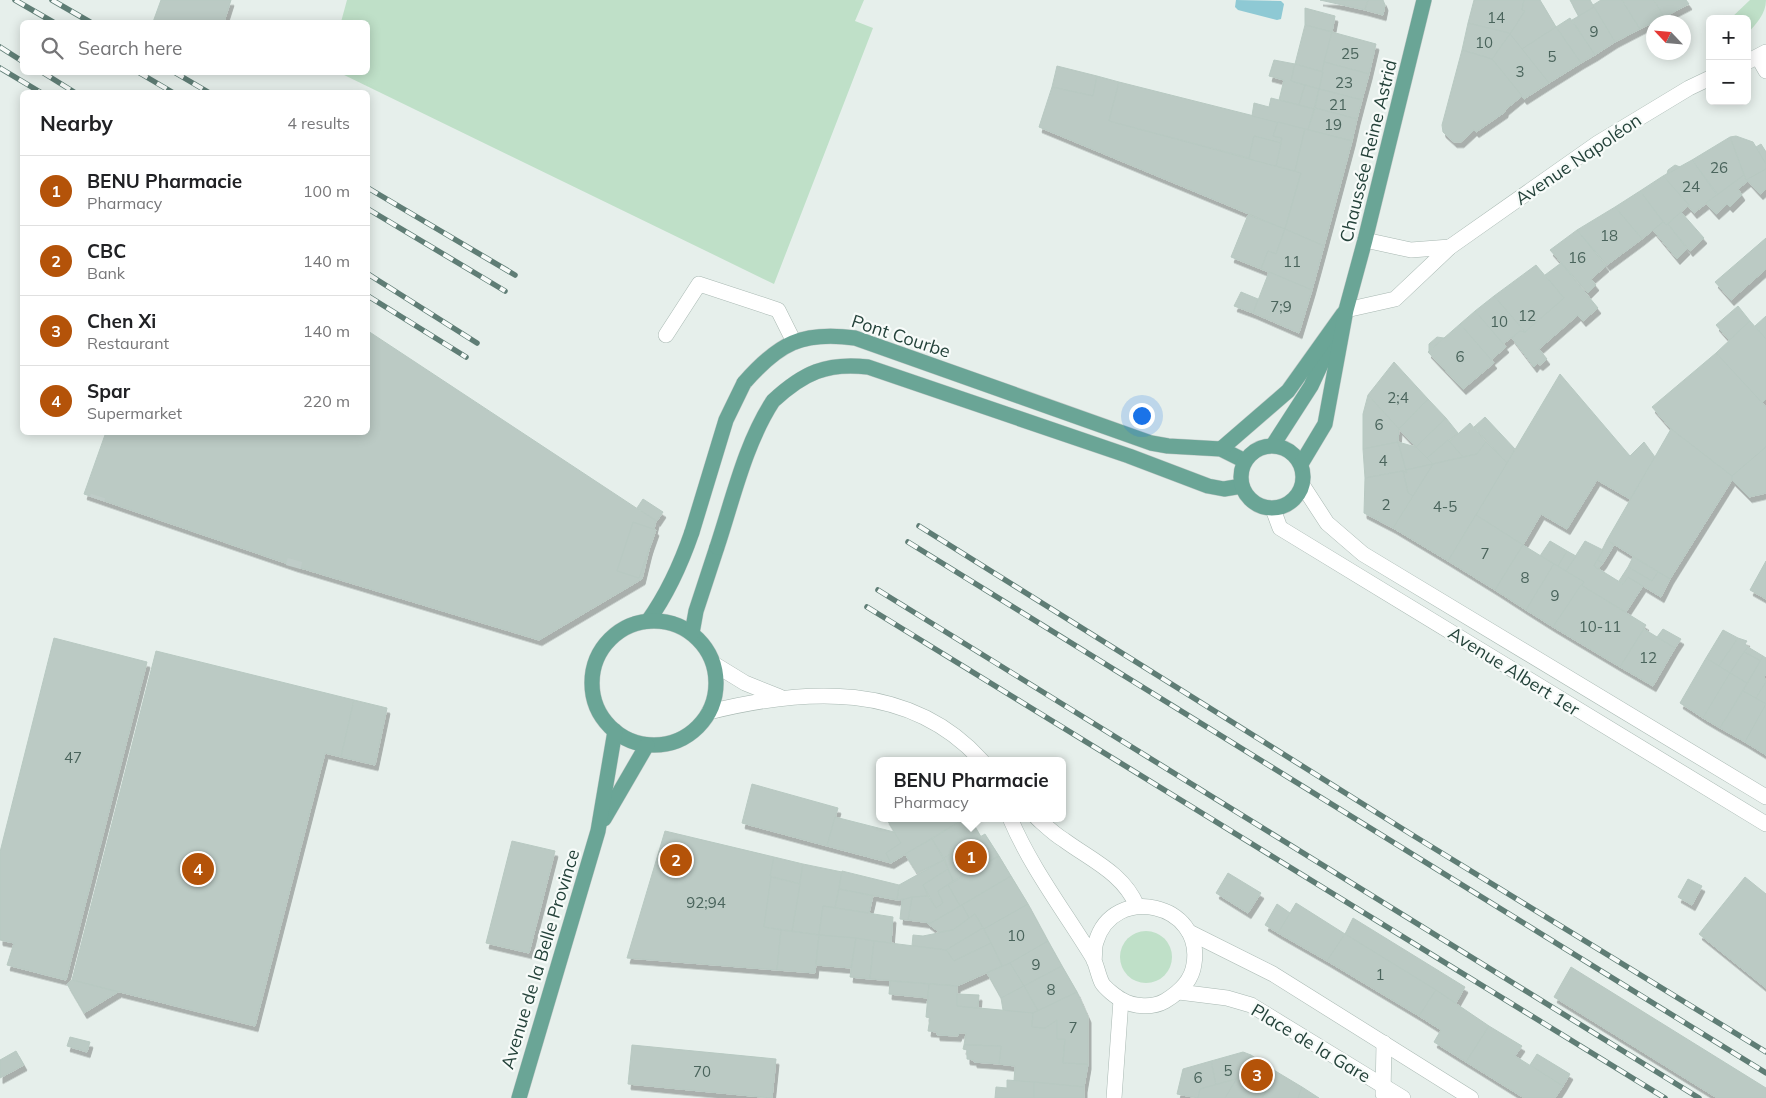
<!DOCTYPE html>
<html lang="en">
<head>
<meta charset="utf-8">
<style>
	body { margin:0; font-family:Mulish,sans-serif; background:#f2f2f2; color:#202124 }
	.controls { position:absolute; right:15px; top:15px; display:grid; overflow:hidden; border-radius:8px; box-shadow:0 2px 12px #0003 }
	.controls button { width:45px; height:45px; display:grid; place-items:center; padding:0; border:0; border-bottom:1px solid #e0e0e0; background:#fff; color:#202124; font:25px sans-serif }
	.compass { position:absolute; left:1646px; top:15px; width:45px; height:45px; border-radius:50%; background:#fff; box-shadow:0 2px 12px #0003; rotate:296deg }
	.you { position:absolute; left:1141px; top:415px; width:18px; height:18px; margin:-12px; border:4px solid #fff; border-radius:50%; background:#1a73e8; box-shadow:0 0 0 8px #1a73e833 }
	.badge { display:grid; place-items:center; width:32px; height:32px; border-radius:50%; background:#b45309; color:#fff; font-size:16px; font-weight:700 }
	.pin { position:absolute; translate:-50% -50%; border:2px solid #fff; box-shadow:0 1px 5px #0006 }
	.popup { position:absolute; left:876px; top:757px; width:190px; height:65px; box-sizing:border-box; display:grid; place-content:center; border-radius:8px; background:#fff; filter:drop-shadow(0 1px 4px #0005); font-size:16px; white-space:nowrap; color:#757577 }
	.popup b { font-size:19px; color:#202124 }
	.popup::after { content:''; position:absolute; left:50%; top:100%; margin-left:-10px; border:10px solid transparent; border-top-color:#fff }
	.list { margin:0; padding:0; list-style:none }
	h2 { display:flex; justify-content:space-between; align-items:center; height:65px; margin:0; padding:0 20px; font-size:21px }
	h2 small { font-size:16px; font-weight:400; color:#757577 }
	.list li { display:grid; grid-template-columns:32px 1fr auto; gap:15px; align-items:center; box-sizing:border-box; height:70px; padding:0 20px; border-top:1px solid #e0e0e0 }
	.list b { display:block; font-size:19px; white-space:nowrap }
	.list p { margin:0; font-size:16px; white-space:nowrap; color:#757577 }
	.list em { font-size:16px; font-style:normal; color:#757577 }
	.icon { flex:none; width:28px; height:28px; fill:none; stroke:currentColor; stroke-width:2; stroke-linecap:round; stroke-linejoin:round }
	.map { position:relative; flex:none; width:1766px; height:1098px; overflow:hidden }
	.search { position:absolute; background:#fff; box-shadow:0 2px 12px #0003; left:20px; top:20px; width:350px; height:55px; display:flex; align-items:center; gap:12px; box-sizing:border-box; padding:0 18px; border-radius:8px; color:#757577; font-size:19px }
	.panel { position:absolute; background:#fff; box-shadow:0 2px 12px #0003; left:20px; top:90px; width:350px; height:345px; border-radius:8px }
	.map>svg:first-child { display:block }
</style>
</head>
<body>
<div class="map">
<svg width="1766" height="1098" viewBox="0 0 1766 1098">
	<defs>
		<filter id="shadow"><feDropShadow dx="3" dy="5.5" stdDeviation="0" flood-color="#0004"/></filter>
	</defs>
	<rect width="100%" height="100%" fill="#e6efeb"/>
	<g fill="#bfe0c8">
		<path d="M347,0H864L855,21L873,28L774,284L340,73L368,72V22H341Z"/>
		<path d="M1750,0H1766C1766,14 1756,24 1747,34V19H1730Z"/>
		<circle cx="1146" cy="957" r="26"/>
	</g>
	<path fill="#8ec9d4" d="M1236,0L1281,1L1284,4L1281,19L1277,20L1238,10L1235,7Z"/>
	<g fill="#bbcac4" stroke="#b8c9c2" filter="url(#shadow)">
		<path d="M161,0H231L224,22H153Z"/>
		<path d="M1320,0H1368L1365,10Z"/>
		<path d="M1368,0H1383L1385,5L1383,15L1365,10Z"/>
		<path d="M1474,0H1524L1522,10L1525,11L1510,34L1468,23Z"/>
		<path d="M1524,0H1540L1556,27L1522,49L1510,34L1525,11L1522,10Z"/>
		<path d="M1570,0H1590L1594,7L1579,17Z"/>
		<path d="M1601,0H1622L1640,29L1615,42L1593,5Z"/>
		<path d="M1622,0H1654L1664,17L1640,29Z"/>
		<path d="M1654,0H1686L1689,4L1664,17Z"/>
		<path d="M1594,7L1615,42L1595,55L1572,20Z"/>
		<path d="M1305,8L1335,16L1332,32L1305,25Z"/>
		<path d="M1570,18L1595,55L1581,63L1556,27Z"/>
		<path d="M1468,23L1509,33L1510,34L1492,59L1462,50Z"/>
		<path d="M1305,25L1332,32L1323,72L1295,64Z"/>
		<path d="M1556,27L1581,63L1549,83L1522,49Z"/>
		<path d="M1332,32L1376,44L1369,74L1324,62Z"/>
		<path d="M1510,34L1549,83L1524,99L1492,59Z"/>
		<path d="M1462,50L1492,59L1522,96L1505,110V112L1476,132L1474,130L1461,142H1454L1443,132L1442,125Z"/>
		<path d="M1274,60L1295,64L1291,81L1305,85L1299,105L1279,100L1284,80L1269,76Z"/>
		<path d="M1324,62L1369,74L1362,100L1319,89Z"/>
		<path d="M1295,64L1323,72L1319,89L1291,81Z"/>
		<path d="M1057,66L1097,76L1093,96L1052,87Z"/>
		<path d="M1097,76L1119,82L1109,121L1301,173L1285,229L1039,127L1052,87L1093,96Z"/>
		<path d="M1119,82L1278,122L1273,136L1282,138L1281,143L1254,136L1249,158L1109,121Z"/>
		<path d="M1305,85L1319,89L1314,109L1299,105Z"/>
		<path d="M1319,89L1362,100L1357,119L1315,108Z"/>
		<path d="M1271,98L1314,109L1308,130L1252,116L1254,103L1269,107Z"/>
		<path d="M1315,108L1357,119L1352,141L1308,130Z"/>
		<path d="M1278,122L1305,129L1295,171L1276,166L1282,138L1273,136Z"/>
		<path d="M1305,129L1352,141L1324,246L1285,229L1301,173L1295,171Z"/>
		<path d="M1254,136L1281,143L1276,166L1249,159Z"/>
		<path d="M1736,136L1753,142L1766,164V169L1746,180L1730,137Z"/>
		<path d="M1730,137L1744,175L1719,196L1692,160Z"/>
		<path d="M1761,144L1766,152V164L1756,147Z"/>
		<path d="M1692,160L1717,195L1694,213L1663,176Z"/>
		<path d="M1675,165L1680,167L1667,174L1668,170Z"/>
		<path d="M1766,169V189L1760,194L1748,181L1738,189L1742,195L1730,207L1727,204L1716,214L1706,203L1744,175L1746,180Z"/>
		<path d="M1663,176L1689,205L1666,225L1640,191Z"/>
		<path d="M1640,191L1663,222L1642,239L1615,207Z"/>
		<path d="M1615,207L1642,239L1607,265L1577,230Z"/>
		<path d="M1681,212L1704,238L1690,251L1668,224Z"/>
		<path d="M1248,215L1285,229L1276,254L1268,251L1261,269L1231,257Z"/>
		<path d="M1663,222L1666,225L1668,224L1687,249L1677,259L1653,230Z"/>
		<path d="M1285,229L1324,246L1312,290L1261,269L1268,251L1276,254Z"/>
		<path d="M1577,230L1606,266L1591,279L1596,285L1588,293L1550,250Z"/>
		<path d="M1766,238V269L1731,300L1715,282Z"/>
		<path d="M1561,263L1598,308L1583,321L1578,315L1539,349L1547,359L1540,365L1537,363L1534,367L1512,338L1520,331L1525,332L1564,298L1545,275Z"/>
		<path d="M1536,265L1564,298L1525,332L1494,296Z"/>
		<path d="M1269,272L1312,290L1299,333L1253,313Z"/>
		<path d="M1241,292L1258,299L1253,313L1234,306Z"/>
		<path d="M1494,296L1525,332L1520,331L1502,345L1475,311Z"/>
		<path d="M1738,306L1750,321L1729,340L1716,325Z"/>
		<path d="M1475,311L1506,347L1491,360L1460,324Z"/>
		<path d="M1766,316V339L1755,326Z"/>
		<path d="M1750,321L1766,339V399L1762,403L1716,353Z"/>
		<path d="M1460,324L1494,363L1463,389L1428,352Z"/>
		<path d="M368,331L656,521L642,579L539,640L294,566L84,494L106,432H368Z"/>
		<path d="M1437,337L1444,338L1429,351V344Z"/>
		<path d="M1716,353L1766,407V447L1732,476L1671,429L1652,407Z"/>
		<path d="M1394,362L1428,399L1399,429L1368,395Z"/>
		<path d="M1560,374L1630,456L1644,442L1655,457L1630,499L1597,480L1567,529L1541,514L1523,545L1476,515Z"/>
		<path d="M1368,395L1399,429L1398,442L1363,449V414Z"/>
		<path d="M1428,399L1446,418L1416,447L1399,429Z"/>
		<path d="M1485,417L1515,449L1507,463L1474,427Z"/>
		<path d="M1446,418L1458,433L1427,458L1416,447Z"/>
		<path d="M1470,423L1486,442L1477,454L1463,457L1449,442Z"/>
		<path d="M1671,429L1732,476V480L1670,579L1607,540Z"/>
		<path d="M1448,440L1463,457L1433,464L1427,458Z"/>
		<path d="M1398,442L1407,473L1403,471L1365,478L1363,449Z"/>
		<path d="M1398,442L1416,447L1433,464L1406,470Z"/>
		<path d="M1486,442L1507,463L1448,561L1393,528L1433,464L1477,454Z"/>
		<path d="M1766,447V493L1749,497L1732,480V476Z"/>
		<path d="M1433,464L1413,496L1408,493L1403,471L1407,473L1406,470Z"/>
		<path d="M1403,471L1408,493L1413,496L1393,528L1364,513L1365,478Z"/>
		<path d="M643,499L663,512L657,521L637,508Z"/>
		<path d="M1476,515L1523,545L1495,590L1448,561Z"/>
		<path d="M633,522L656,530L639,578L617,571Z"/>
		<path d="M1607,540L1614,545L1603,563L1597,560Z"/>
		<path d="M1550,541L1567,551L1558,566L1540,556Z"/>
		<path d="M1585,541L1603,550L1594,566L1623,584L1628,577L1643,586L1626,612L1581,585L1584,582L1566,571Z"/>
		<path d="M1523,545L1554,564L1526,610L1495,590Z"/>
		<path d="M1567,551L1576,556L1566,571L1558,566Z"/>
		<path d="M1633,557L1658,572L1652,581L1628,567Z"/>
		<path d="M1597,560L1603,563L1598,569L1594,566Z"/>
		<path d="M1766,561V599L1750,590Z"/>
		<path d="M1554,564L1584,582L1553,627L1526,610Z"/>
		<path d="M1628,567L1652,581L1658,572L1670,579L1661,597L1628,577L1623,584L1619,581Z"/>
		<path d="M1581,585L1646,625L1620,667L1553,627Z"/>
		<path d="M1644,629L1675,648L1653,686L1620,667Z"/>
		<path d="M1663,629L1681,639L1675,648L1657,637Z"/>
		<path d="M1723,630L1738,638L1719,666L1706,658Z"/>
		<path d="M54,638L147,662L66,980L7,965L14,943L0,940V852Z"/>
		<path d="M1738,638L1747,641L1745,644L1748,647L1730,673L1719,666Z"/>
		<path d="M1748,647L1763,656L1761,661L1744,652Z"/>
		<path d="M156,651L354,700L341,757L325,753L255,1026L72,980Z"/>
		<path d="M1744,652L1761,661L1747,683L1730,673Z"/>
		<path d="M1763,656L1766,658V673L1764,677L1766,682L1756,698L1743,691Z"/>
		<path d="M1706,658L1730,673L1703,718L1680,703Z"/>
		<path d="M1730,673L1747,683L1720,728L1703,718Z"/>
		<path d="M1766,682V704L1756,698Z"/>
		<path d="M1743,691L1766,704L1745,742L1720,728Z"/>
		<path d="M354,700L387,708L375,765L341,757Z"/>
		<path d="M1766,704V755L1745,742Z"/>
		<path d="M752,784L838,808L827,846L742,823Z"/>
		<path d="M835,817L894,832L901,843L886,853L891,863L827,846Z"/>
		<path d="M886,818H965L891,863L886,853L901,843Z"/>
		<path d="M965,818H970L981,837L944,858L932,839Z"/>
		<path d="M665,831L774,857L764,927L781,930L777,970L627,958Z"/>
		<path d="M985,834L999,856L953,881L944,858Z"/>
		<path d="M932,839L944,860L917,873L905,854Z"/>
		<path d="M512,841L555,851L529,953L486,943Z"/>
		<path d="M999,856L1011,876L960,906L948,885Z"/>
		<path d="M774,857L803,864L800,884L770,876Z"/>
		<path d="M944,860L948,869L923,885L928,896L897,900L899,885Z"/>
		<path d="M803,864L842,872L835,908L823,906L819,935L792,931Z"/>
		<path d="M948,869L953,881L938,891L943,903L936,908L923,885Z"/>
		<path d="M842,871L899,885L897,900L839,889Z"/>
		<path d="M1228,873L1261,893L1248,913L1216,893Z"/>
		<path d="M1011,876L1028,904L984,929L975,914L969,918L962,905Z"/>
		<path d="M771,877L800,884L792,931L764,927Z"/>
		<path d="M1745,877L1766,894V988L1699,934Z"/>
		<path d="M1688,879L1702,886L1692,905L1678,897Z"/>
		<path d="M948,885L960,906L931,923L908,920L912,897L928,896L936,908L943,903L938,891Z"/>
		<path d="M839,889L873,896L869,913L835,908Z"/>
		<path d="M912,897L908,920L900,919L902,900Z"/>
		<path d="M1296,903L1345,934L1327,961L1278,933Z"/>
		<path d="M1028,904L1048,941L1003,967L984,929Z"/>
		<path d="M1277,904L1290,913L1278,933L1265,925Z"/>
		<path d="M962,905L969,918L953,930L939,932L927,923H931Z"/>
		<path d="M823,906L893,917L891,943L819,935Z"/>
		<path d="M975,914L983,928L946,950L912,946L913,935L923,936L953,930Z"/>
		<path d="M1353,918L1465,987L1456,1003L1345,934Z"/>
		<path d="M983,928L991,943L954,961L946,950Z"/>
		<path d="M781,930L819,935L815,973L777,970Z"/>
		<path d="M1345,934L1436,990L1419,1016L1327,961Z"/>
		<path d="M819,935L856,938L851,968L816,965Z"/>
		<path d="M856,938L874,941L870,979L850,977Z"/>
		<path d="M874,941L946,950L954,961L991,943L1002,966L957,986L870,979Z"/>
		<path d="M1048,941L1062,966L1024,986L1010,963Z"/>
		<path d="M1010,963L1024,986L1001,998L987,973Z"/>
		<path d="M1062,966L1077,992L1039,1012L1024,986Z"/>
		<path d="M1571,967L1766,1088V1098H1717L1554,997Z"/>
		<path d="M72,980L118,992L84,1013L67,984Z"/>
		<path d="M890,981L929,984L928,998L889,994Z"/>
		<path d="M929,984L957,986V1006L1033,1013L1032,1027L1045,1028L1057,1020V1039H1065L1063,1063L1088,1064L1084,1087L1014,1081L1015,1066L999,1064L1001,1046L964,1045L966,1033H959L958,1036L937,1035V1032L928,1031L930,1018L926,1017Z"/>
		<path d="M1024,986L1038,1011L1033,1013L1003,1010L1001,998Z"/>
		<path d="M1436,990L1489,1026L1466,1062L1434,1042L1441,1030L1419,1016Z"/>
		<path d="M1077,992L1088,1017V1064L1063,1063L1065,1039H1057V1020L1045,1028L1032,1027L1033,1013Z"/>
		<path d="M957,994L979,995L978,1008L957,1006Z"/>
		<path d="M1489,1026L1522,1046L1515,1056L1563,1086L1555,1098H1524L1466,1062Z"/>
		<path d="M70,1037L90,1042L87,1052L67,1046Z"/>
		<path d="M632,1045L776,1059L772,1098L628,1084Z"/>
		<path d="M964,1045L1001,1046L999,1064L974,1062V1060L967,1059V1050L963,1049Z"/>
		<path d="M16,1051L24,1065L0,1078V1060Z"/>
		<path d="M1243,1052L1251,1055L1236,1079L1216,1085L1211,1061Z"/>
		<path d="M1537,1054L1570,1074L1563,1086L1530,1065Z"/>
		<path d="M1251,1055L1277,1072L1262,1098H1225Z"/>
		<path d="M1211,1061L1216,1085L1200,1089L1198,1098L1177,1094L1183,1069Z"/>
		<path d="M1277,1072L1302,1087L1298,1098H1262Z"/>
		<path d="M1236,1079L1225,1098H1198L1200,1089Z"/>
		<path d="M1007,1080L1034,1082V1098H995L996,1087L1007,1088Z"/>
		<path d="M1034,1082L1084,1087V1098H1034Z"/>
		<path d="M1302,1087L1319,1098H1298Z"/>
	</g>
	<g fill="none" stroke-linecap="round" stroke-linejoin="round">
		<g stroke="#bfccc8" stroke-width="15" stroke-dasharray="15 8" stroke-linecap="butt">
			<path d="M97,499L98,496"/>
			<path d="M293,567L295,560"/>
		</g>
		<defs>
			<g id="minor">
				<path d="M1758,57L1766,71"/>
				<path d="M1747,62L1766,52"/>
				<path d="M1365,240L1411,250L1450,247"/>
				<path d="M1346,310L1395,299L1450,247L1598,143L1689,88L1710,78"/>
				<path d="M666,335L699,284L778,310L794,342"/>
				<path d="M1303,486L1327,523L1363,554L1766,797"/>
				<path d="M1273,509L1280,528L1766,824"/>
				<path d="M714,664L745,683L780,697"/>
				<path d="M709,712C805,688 910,681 982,761"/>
				<path d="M1010,818C1031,868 1065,912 1093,958C1097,966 1098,975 1102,983C1105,988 1116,997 1122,1000C1134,1007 1153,1008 1165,1001C1180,992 1192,981 1194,964C1204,903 1113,883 1096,942C1094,947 1095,955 1094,961"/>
				<path d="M1037,818C1046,826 1054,834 1064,840C1091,860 1123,873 1137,906"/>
				<path d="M1189,932L1273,974L1471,1098"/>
				<path d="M1179,992L1227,998L1251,1005L1403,1098"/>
				<path d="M1383,1094L1384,1043"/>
				<path d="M1114,1098L1121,1000"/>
			</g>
			<g id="major">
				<path d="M744,383C779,343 802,331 855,338L1151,443L1168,446L1221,449L1245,461"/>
				<path d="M773,401C803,373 827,362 868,367L1129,456L1208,486L1224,489L1242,486"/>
				<path d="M1273,445L1311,386L1330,345"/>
				<circle cx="1272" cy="477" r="31"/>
				<path d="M1221,449L1288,391L1343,314"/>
				<path d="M1301,464L1325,424L1346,310L1365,240L1424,0"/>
				<path d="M648,621C668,593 681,564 692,532"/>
				<circle cx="654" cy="683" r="62"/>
				<path d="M692,633L696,611L717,547"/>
				<path d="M604,819L647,745"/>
				<path d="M519,1098L598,831L615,731"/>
			</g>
		</defs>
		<use href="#minor" stroke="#a8b8b2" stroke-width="16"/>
		<use href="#major" stroke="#c2cac8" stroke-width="16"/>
		<use href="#minor" stroke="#fff" stroke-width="15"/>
		<use href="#major" stroke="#6aa596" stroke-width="15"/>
		<defs>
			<g id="rail">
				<path d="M15,0L53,22"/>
				<path d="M52,0L90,22"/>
				<path d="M0,47L22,61"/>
				<path d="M0,68L40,92"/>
				<path d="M42,72L74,92"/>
				<path d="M138,72L172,92"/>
				<path d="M174,72L208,92"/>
				<path d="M368,188L515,275"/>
				<path d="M368,209L505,291"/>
				<path d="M368,274L477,343"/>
				<path d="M368,296L466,357"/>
				<path d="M919,526L1414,836L1766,1052"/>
				<path d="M908,542L1766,1073"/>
				<path d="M878,590L1699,1098"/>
				<path d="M867,607L1665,1098"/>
			</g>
		</defs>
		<use href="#rail" stroke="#5f7d75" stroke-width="5.5"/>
		<use href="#rail" stroke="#f7fbf9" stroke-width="4" stroke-dasharray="11" stroke-linecap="butt"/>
		<defs>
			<g id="major-bridge">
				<path d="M692,532L726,420L744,383"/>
				<path d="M717,547C733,499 745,444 773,401"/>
			</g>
		</defs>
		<use href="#major-bridge" stroke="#c2cac8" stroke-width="16" stroke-linecap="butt"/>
		<use href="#major-bridge" stroke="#6aa596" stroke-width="15"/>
	</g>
	<g text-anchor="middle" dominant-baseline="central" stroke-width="4.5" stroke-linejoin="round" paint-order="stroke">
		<g font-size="15" fill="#4a645c">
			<text x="1496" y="17">14</text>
			<text x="1594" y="31">9</text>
			<text x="1484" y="42">10</text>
			<text x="1350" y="53">25</text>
			<text x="1552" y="56">5</text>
			<text x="1520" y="71">3</text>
			<text x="1344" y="82">23</text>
			<text x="1338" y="104">21</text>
			<text x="1333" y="124">19</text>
			<text x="1719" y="167">26</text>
			<text x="1691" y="186">24</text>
			<text x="1609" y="235">18</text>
			<text x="1577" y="257">16</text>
			<text x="1292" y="261">11</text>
			<text x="1281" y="306">7;9</text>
			<text x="1527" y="315">12</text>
			<text x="1499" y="321">10</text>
			<text x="1460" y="356">6</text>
			<text x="1398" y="397">2;4</text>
			<text x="1379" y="424">6</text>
			<text x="1383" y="460">4</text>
			<text x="1386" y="504">2</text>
			<text x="1445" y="506">4-5</text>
			<text x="1485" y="553">7</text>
			<text x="1525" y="577">8</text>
			<text x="1555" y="595">9</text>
			<text x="1600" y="626">10-11</text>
			<text x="1648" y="657">12</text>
			<text x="73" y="757">47</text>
			<text x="706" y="902">92;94</text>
			<text x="1016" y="935">10</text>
			<text x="1036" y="964">9</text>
			<text x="1380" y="974">1</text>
			<text x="1051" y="989">8</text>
			<text x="1073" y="1027">7</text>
			<text x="1228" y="1070">5</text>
			<text x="702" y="1071">70</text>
			<text x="1198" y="1077">6</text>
		</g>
		<g font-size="18" fill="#24423a" stroke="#f7fbf9">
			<text transform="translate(1368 151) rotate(-76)">Chaussée Reine Astrid</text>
			<text transform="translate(1578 159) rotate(-34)">Avenue Napoléon</text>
			<text transform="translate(901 336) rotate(18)">Pont Courbe</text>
			<text transform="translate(1514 671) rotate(32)">Avenue Albert 1er</text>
			<text transform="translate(540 959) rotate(-73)">Avenue de la Belle Province</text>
			<text transform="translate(1311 1043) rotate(31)">Place de la Gare</text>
		</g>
	</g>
</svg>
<div class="controls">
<button>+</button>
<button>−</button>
</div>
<svg class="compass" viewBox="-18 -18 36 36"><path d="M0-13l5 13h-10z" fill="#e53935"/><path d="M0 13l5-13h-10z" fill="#757577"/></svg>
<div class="you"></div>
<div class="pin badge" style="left:971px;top:857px">1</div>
<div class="popup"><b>BENU Pharmacie</b>Pharmacy</div>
<div class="pin badge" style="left:676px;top:860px">2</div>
<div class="pin badge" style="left:1257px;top:1075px">3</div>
<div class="pin badge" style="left:198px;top:869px">4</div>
<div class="search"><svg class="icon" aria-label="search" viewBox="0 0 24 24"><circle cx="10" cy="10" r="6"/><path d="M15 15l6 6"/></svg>Search here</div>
<section class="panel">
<h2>Nearby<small>4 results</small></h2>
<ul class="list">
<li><span class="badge">1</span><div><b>BENU Pharmacie</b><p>Pharmacy</p></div><em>100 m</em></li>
<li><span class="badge">2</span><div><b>CBC</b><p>Bank</p></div><em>140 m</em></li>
<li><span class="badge">3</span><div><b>Chen Xi</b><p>Restaurant</p></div><em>140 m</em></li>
<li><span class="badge">4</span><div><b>Spar</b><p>Supermarket</p></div><em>220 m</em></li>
</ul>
</section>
</div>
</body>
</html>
